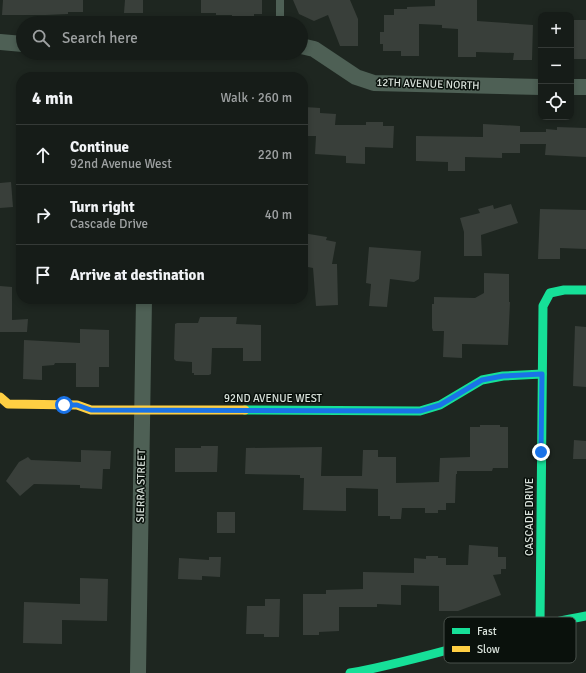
<!DOCTYPE html>
<html lang="en">
<head>
<meta charset="utf-8">
<style>
	body { margin:0; font-family:Signika,sans-serif; background:#232925; color:#f1f3f6 }
	.controls { position:absolute; right:12px; top:12px; display:grid; overflow:hidden; border-radius:8px; box-shadow:0 2px 6px #0003 }
	.controls button { width:36px; height:36px; display:grid; place-items:center; padding:0; border:0; border-bottom:1px solid #353a37; background:#161c18; color:#f1f3f6; font:20px sans-serif }
	.stop { position:absolute; width:12px; height:12px; margin:-9px; border:3px solid #1a73e8; border-radius:50%; background:#fff }
	.stop.end { background:#1a73e8; border-color:#fff; box-shadow:0 1px 4px #0008 }
	.list { margin:0; padding:0; list-style:none }
	h2 { display:flex; justify-content:space-between; align-items:center; height:52px; margin:0; padding:0 16px; font-size:17px }
	h2 small { font-size:13px; font-weight:400; color:#9ea1a2 }
	.list li { display:grid; grid-template-columns:26px 1fr auto; gap:12px; align-items:center; box-sizing:border-box; height:60px; padding:0 16px; border-top:1px solid #353a37 }
	.list b { display:block; font-size:15px; white-space:nowrap }
	.list p { margin:0; font-size:13px; white-space:nowrap; color:#9ea1a2 }
	.list em { font-size:13px; font-style:normal; color:#9ea1a2 }
	.icon { flex:none; width:22px; height:22px; fill:none; stroke:currentColor; stroke-width:2; stroke-linecap:round; stroke-linejoin:round }
	.map { position:relative; flex:none; width:586px; height:673px; overflow:hidden }
	.search { position:absolute; background:#161c18; box-shadow:0 2px 6px #0003; left:16px; top:16px; width:292px; height:44px; display:flex; align-items:center; gap:10px; box-sizing:border-box; padding:0 14px; border-radius:22px; color:#9ea1a2; font-size:15px }
	.panel { position:absolute; background:#161c18; box-shadow:0 2px 6px #0003; left:16px; top:72px; width:292px; height:232px; border-radius:16px }
	.map>svg:first-child { display:block }
</style>
</head>
<body>
<div class="map">
<svg width="586" height="673" viewBox="0 0 586 673">
	<rect width="100%" height="100%" fill="#1e2620"/>
	<g fill="#393f3a">
		<path d="M3,0H83V12H68V14L46,15H2Z"/>
		<path d="M125,0H143V13H124Z"/>
		<path d="M201,0H262V14H254V17L232,18V15H216V13H201Z"/>
		<path d="M293,0H350L358,19V46H340L328,15L314,21L299,14Z"/>
		<path d="M435,0H477V21L533,25L532,60H513L514,53L476,52V57H458V29L442,28V25L419,24V56H401V51H383V44H380V32H384V15H394V9H407V7L435,6Z"/>
		<path d="M571,20H586V59H574V55L571,54Z"/>
		<path d="M305,107L320,108V113L336,114L335,125H366V122H383V126H394L393,148L365,147V164L346,163V156L315,154L316,136H303V112H305Z"/>
		<path d="M483,124L520,126V132H546V129L557,130V127L586,128V157L545,155L546,144H520V153H502V158L465,157V171H448V162L416,161V136L483,137Z"/>
		<path d="M11,182L13,207L0,208V183Z"/>
		<path d="M511,204L518,223L481,235L482,256H464V232L460,218L480,213L478,209L493,205L494,209Z"/>
		<path d="M540,209L586,210V249L560,248V259H538Z"/>
		<path d="M303,233L327,237L326,240L336,242L332,264H337L338,305L316,306L313,268L303,266Z"/>
		<path d="M369,247L421,251L419,279L414,282L390,279L387,307L369,306L371,284L366,283Z"/>
		<path d="M484,273L509,274V302H510L508,345L462,344V358L443,357L444,331H433L432,328V304H434V297L475,298L484,293Z"/>
		<path d="M0,286L12,287V320L28,319L27,332H0Z"/>
		<path d="M200,317H237L236,324L261,325V361H243V348H212L211,374L209,375H194V373H192V362L176,361L174,359L175,324L177,323H198Z"/>
		<path d="M575,326L586,327V387L573,386Z"/>
		<path d="M80,329L109,330V367H99V387H76V363H55L54,365L42,366V380L23,379L24,340L80,343Z"/>
		<path d="M480,425H500V427H508V468H493L492,471H457V474H456L455,503H446V510H438V513H425V508H402L401,519H390V516H378V489L346,488V511L303,510L304,478H300V475L245,474L246,448L322,447L321,476H362L363,450H378V457H396V483L439,482L440,458L470,457V427H480Z"/>
		<path d="M574,440L586,441V459H573Z"/>
		<path d="M201,446H218L217,472H175V448H201Z"/>
		<path d="M81,450L111,451L110,469H103L102,489L80,488V485L34,484L20,496L6,481L19,462L28,457L31,460L81,462Z"/>
		<rect x="217" y="512" width="18" height="21"/>
		<path d="M469,545L498,547V557H506V569H501V574L493,575L501,595L458,611H439V586L401,585V605L377,604V607H339V631L319,632V635H303V594H326V590L363,589V572L414,573V558L426,559V556H438V558H446V565H468Z"/>
		<path d="M209,557H221L220,577L202,576V580L178,579L179,558L209,560Z"/>
		<path d="M80,578L108,579L107,621L62,620V644L23,643L24,602L80,604Z"/>
		<path d="M265,599H280L279,637H264V634H246L247,606H265Z"/>
	</g>
	<g fill="none" stroke-linecap="round" stroke-linejoin="round">
		<path stroke="#4e6055" stroke-width="8" d="M280,23V0"/>
		<g stroke="#4e6055" stroke-width="16">
			<path d="M0,42L23,44"/>
			<path d="M301,46L314,49L356,77L374,83L541,87"/>
			<path d="M571,87H586"/>
			<path d="M138,673L144,299"/>
		</g>
		<g stroke="#16e098" stroke-width="9">
			<path d="M245,410L420,411L440,405L482,380L503,376L542,374"/>
			<path d="M540,624L543,306L550,293L564,290H586"/>
			<path d="M350,673C430,659 506,630 586,616"/>
		</g>
		<path stroke="#ffcf43" stroke-width="9" d="M0,397L8,404L77,405L91,410H245"/>
	</g>
	<g fill="none" stroke-linecap="round" stroke-linejoin="round">
		<path stroke="#1a73e8" stroke-width="5" d="M64,405H77L91,410L420,411L440,405L482,380L503,376L542,374L541,452"/>
	</g>
	<g text-anchor="middle" dominant-baseline="central" stroke-width="3" stroke-linejoin="round" paint-order="stroke">
		<g font-size="11" fill="#d9e2db" stroke="#0a110c">
			<text transform="translate(428 84) rotate(2)">12TH AVENUE NORTH</text>
			<text x="273" y="398">92ND AVENUE WEST</text>
			<text transform="translate(141 486) rotate(-89)">SIERRA STREET</text>
			<text transform="translate(529 517) rotate(-90)">CASCADE DRIVE</text>
		</g>
	</g>
	<rect x="444" y="617" width="132" height="46" rx="6" fill="#0a110c" stroke="#48504a" stroke-width="1"/>
	<rect x="452" y="628" width="18" height="6" fill="#16e098"/>
	<rect x="452" y="646" width="18" height="6" fill="#ffcf43"/>
	<g font-size="11" fill="#d9e2db">
		<text x="477" y="635">Fast</text>
		<text x="477" y="653">Slow</text>
	</g>
</svg>
<div class="controls">
<button>+</button>
<button>−</button>
<button><svg class="icon" aria-label="locate" viewBox="0 0 24 24"><circle cx="12" cy="12" r="6"/><path d="M12 2v4M12 18v4M2 12h4M18 12h4"/></svg></button>
</div>
<div class="stop" style="left:64px;top:405px"></div>
<div class="stop end" style="left:541px;top:452px"></div>
<div class="search"><svg class="icon" aria-label="search" viewBox="0 0 24 24"><circle cx="10" cy="10" r="6"/><path d="M15 15l6 6"/></svg>Search here</div>
<section class="panel">
<h2>4 min<small>Walk · 260 m</small></h2>
<ul class="list">
<li><svg class="icon" aria-label="ahead" viewBox="0 0 24 24"><path d="M12 20V5M6 11l6-6 6 6"/></svg><div><b>Continue</b><p>92nd Avenue West</p></div><em>220 m</em></li>
<li><svg class="icon" aria-label="right" viewBox="0 0 24 24"><path d="M7 20v-9h11M14 6l5 5-5 5"/></svg><div><b>Turn right</b><p>Cascade Drive</p></div><em>40 m</em></li>
<li><svg class="icon" aria-label="arrive" viewBox="0 0 24 24"><path d="M6 21V4h12l-3 4 3 4H6"/></svg><div><b>Arrive at destination</b></div></li>
</ul>
</section>
</div>
</body>
</html>
